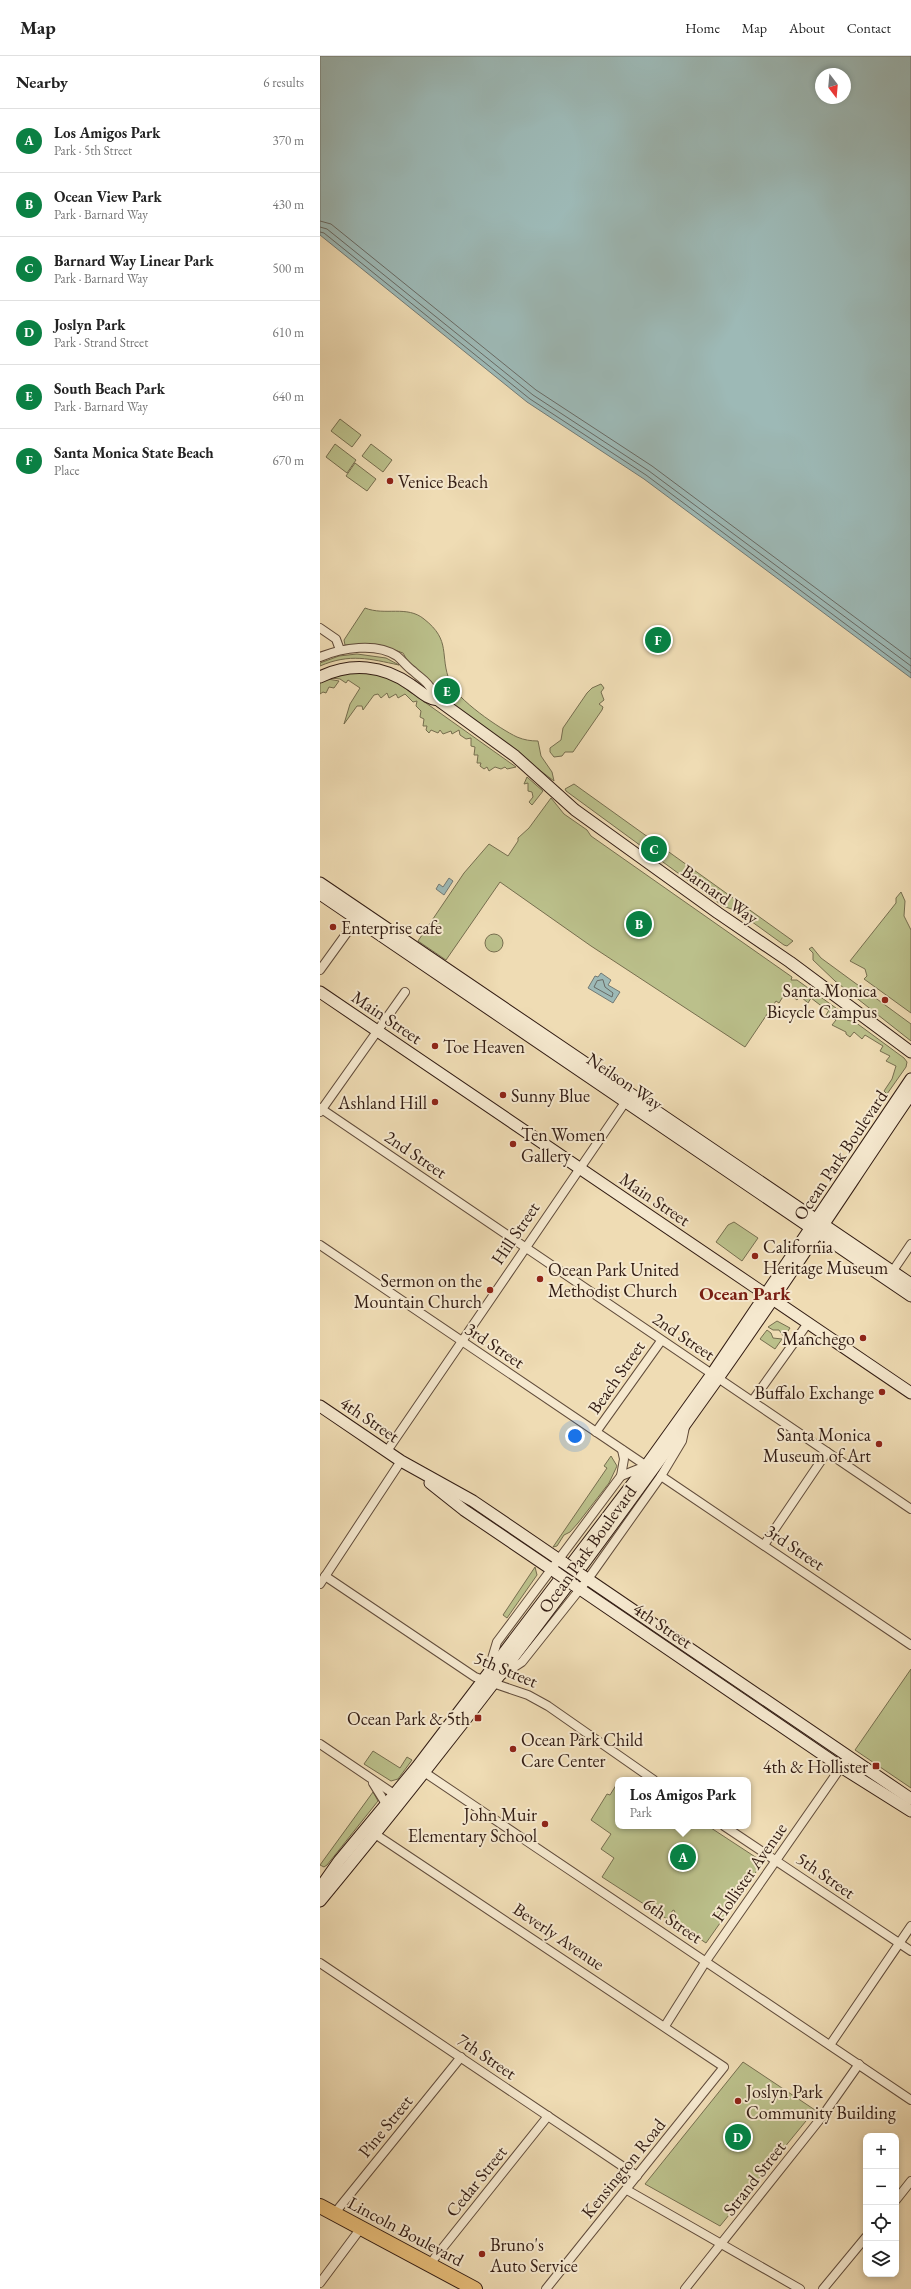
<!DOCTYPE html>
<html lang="en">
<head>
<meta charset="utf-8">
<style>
	body { margin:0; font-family:"EB Garamond",serif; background:#f2f2f2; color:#222 }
	.controls { position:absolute; right:12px; bottom:12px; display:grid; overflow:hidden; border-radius:8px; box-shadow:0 2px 6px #0003 }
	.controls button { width:36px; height:36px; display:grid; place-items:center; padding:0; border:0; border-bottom:1px solid #e0e0e0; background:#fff; color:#222; font:20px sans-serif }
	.compass { position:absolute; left:495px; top:12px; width:36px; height:36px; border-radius:50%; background:#fff; box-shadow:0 2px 6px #0003; rotate:164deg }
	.you { position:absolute; left:255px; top:1380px; width:14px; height:14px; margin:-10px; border:3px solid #fff; border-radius:50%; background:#1a73e8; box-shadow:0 0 0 6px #1a73e833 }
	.badge { display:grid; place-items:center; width:26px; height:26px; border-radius:50%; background:#0b8043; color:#fff; font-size:13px; font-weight:700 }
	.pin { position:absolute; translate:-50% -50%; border:2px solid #fff; box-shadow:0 1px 4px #0006 }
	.popup { position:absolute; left:295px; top:1721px; width:136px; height:52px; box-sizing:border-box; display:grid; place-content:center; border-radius:8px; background:#fff; filter:drop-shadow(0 1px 3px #0005); font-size:13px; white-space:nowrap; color:#767676 }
	.popup b { font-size:15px; color:#222 }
	.popup::after { content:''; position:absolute; left:50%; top:100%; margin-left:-8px; border:8px solid transparent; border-top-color:#fff }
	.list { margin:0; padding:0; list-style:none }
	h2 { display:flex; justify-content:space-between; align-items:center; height:52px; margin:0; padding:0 16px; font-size:17px }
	h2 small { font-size:13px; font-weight:400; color:#767676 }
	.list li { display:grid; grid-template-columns:26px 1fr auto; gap:12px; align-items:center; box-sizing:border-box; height:64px; padding:0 16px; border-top:1px solid #e0e0e0 }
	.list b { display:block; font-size:15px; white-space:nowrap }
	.list p { margin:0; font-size:13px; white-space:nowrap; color:#767676 }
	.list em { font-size:13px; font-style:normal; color:#767676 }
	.icon { flex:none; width:22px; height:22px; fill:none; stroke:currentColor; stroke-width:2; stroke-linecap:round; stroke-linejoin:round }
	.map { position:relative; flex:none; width:591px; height:2233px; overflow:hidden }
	header { display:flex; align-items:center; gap:24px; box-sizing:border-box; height:56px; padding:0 20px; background:#fff; border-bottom:1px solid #e0e0e0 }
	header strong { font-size:19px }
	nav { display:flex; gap:22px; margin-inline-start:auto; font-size:14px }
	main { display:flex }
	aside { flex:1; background:#fff }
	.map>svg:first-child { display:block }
</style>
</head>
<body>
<header>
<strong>Map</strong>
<nav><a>Home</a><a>Map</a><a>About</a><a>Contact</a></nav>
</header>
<main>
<aside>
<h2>Nearby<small>6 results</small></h2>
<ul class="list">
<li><span class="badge">A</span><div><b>Los Amigos Park</b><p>Park · 5th Street</p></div><em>370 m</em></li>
<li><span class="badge">B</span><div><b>Ocean View Park</b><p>Park · Barnard Way</p></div><em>430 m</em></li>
<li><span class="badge">C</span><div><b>Barnard Way Linear Park</b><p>Park · Barnard Way</p></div><em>500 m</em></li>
<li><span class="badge">D</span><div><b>Joslyn Park</b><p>Park · Strand Street</p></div><em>610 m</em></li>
<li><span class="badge">E</span><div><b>South Beach Park</b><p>Park · Barnard Way</p></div><em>640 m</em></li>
<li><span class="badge">F</span><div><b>Santa Monica State Beach</b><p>Place</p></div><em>670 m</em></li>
</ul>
</aside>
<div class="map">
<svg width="591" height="2233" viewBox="0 0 591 2233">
	<rect width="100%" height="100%" fill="#efdcb4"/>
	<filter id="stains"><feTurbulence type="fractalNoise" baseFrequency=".005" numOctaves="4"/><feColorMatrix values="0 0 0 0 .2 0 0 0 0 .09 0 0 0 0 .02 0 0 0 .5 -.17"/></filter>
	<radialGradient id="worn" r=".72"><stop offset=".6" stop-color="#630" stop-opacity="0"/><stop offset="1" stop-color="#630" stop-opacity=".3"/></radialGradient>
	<g fill="#bbc08b" stroke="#766e4f">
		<path d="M20,363L41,379L32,391L11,375Z"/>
		<path d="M15,388L36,404L27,417L6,401Z"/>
		<path d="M51,388L72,404L63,416L42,400Z"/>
		<path d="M35,407L56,423L47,435L26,420Z"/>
		<path d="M45,552C65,560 87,549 104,563C132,585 119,599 130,626C136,643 180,673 197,681C204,684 211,685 218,685L221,700L232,716L234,725L128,645L117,631L90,609L83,597L60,589H25L24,584Z"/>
		<path d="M37,598L66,602L79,609C50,603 30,597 0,610V607L19,600Z"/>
		<path d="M25,617H54L75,625L196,711L187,713L185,711L181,713L175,711L169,715L167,711L164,713L160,710L161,707H157L158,699H154L155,691L151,690V682L146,683L140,679L139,674L132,678L131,675L123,678L120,674L118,677L111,674L109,677L106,674L107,670H103L104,663L100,661L101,655L96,650L97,645L93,646L85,638L78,642L76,638L69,642L67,637L61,642L58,638L54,639L43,654L42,650H37L24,668L30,648L40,632L28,624L26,627L20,623L11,622Z"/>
		<path d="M8,623L19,625L14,632L9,631L6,637L3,636L0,638V626Z"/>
		<path d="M281,628L284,632L281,636L284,644L279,648L283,651L282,654L253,696H245L242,700L234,701L230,696V692L241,684L243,672L267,637L272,632Z"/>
		<path d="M207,721L223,735L212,749L209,746L213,741L212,736L208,735V727L204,728Z"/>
		<path d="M254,728L473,885L467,890L464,889L417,855L403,850L246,735L245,733Z"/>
		<path d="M231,742L244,758L267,774L271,780L472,921L471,924H477L527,960V964L535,966L584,1002L587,1006L586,1011L567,1038L564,1035L572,1023L576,1010L566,1005L570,1000L560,995L563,990L545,979L542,983L534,976L530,981L526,978V976L512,969L516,964L506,959L509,954L504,952L491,942L488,947L480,940L477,944L468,937L466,940L464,939L459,947L456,945L425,991L271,890L180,826L126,904L98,885L144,817L169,788L188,800L198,785V782L209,772Z"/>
		<path d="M581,836L585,845L584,860L591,874V957L544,923L547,920L545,913L530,905L576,847V842Z"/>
		<circle cx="174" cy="887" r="9"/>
		<path d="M492,891L501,902L591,968V985L515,925L493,904V897L489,893Z"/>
		<path d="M414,1166L438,1182L422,1205L396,1186L408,1169Z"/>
		<path d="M457,1265L470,1272L464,1281L459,1274H453L448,1271Z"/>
		<path d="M447,1274L451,1277L453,1282L462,1283L455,1293L440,1283Z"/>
		<path d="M291,1400L297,1410L289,1427L258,1467L250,1476L244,1479L237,1490L233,1491L287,1412L284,1410Z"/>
		<path d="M215,1511L217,1519L187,1562L183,1559Z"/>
		<path d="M591,1613V1732L535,1694Z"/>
		<path d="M53,1695L80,1712L87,1701L92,1704L78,1723L71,1725L44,1708Z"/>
		<path d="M298,1726V1770H388L443,1806L386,1887L350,1863L355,1855L353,1854L347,1863L282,1821L294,1802L281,1793L291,1778L271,1764L287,1738L290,1739Z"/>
		<path d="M53,1736L58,1745L7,1809L4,1811L0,1809Z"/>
		<path d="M423,2006L495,2054L400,2170L325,2128Z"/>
	</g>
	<g fill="#9db9b6" stroke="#727a75" fill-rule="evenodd">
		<path d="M0,0H591V622L324,423L207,346L0,179ZM501,18H525V42H501Z"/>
		<path d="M129,822L133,825L124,839L116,833L119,828L123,831Z"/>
		<path d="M281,917L291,924L288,929L300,936L293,947L268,932L275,920L278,921Z"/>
	</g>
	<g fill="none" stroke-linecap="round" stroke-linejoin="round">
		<g stroke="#686a64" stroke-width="1">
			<path d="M0,165L11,168L216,334L332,410L591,603"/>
			<path d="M0,171L7,173L213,339L329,415L591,610"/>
			<path d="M0,176L4,177L210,343L326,419L591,617"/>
			<path d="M283,924L285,931L293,937L292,941L274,931L277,925Z"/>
		</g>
		<defs>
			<g id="street">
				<path d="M0,572L16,583L20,594"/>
				<path d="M0,601C22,592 56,586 77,600C83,605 87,611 93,615C100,622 108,625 112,635"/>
				<path d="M0,914L39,860"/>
				<path d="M0,1052L591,1453"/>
				<path d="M0,1056L85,936"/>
				<path d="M0,1189L331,1413"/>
				<path d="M570,1219L591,1188"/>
				<path d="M433,1344L488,1267"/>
				<path d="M276,1376L341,1285"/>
				<path d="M67,1395L308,1042"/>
				<path d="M301,1420L326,1410"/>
				<path d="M341,1420L591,1589"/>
				<path d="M444,1489L507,1396"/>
				<path d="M5,1520L155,1621L208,1639L228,1650L334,1724"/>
				<path d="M0,1528L81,1405"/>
				<path d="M168,1616L177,1586L301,1420L304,1403L302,1394"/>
				<path d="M179,1621L202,1606L268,1523L341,1420L362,1385L365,1371"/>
				<path d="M0,1688L74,1738"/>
				<path d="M101,1714L591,2044"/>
				<path d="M53,1727L66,1748"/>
				<path d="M404,1770L591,1895"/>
				<path d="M55,1778L404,2011L226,2233"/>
				<path d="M0,1907L317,2120"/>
				<path d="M345,1970L386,1905L528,1701"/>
				<path d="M510,1989L591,1870"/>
				<path d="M307,2134L480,2233"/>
				<path d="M576,2144L591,2125"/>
				<path d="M14,2158L141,2001"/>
				<path d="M109,2209L228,2060"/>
				<path d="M0,2227L41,2172"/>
				<path d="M365,2233L501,2062L539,2008"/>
				<path d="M503,2233L546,2181"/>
			</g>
			<g id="secondary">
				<path d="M0,621C31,606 63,609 91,629C100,635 107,643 118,644L195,700L255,754L398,857L470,906L591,996"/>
				<path d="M0,827L591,1228"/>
				<path d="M0,838L591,1240"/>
				<path d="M0,936L591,1337"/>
				<path d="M0,1350L81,1405L153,1445L244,1507"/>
				<path d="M110,1427L144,1454L237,1517"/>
				<path d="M263,1520L591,1743"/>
				<path d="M254,1529L521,1711L591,1755"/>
				<path d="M0,1832L19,1805L97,1711L326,1410L392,1318L591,1023"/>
				<path d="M0,1845C139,1677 270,1503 396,1325C463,1231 526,1134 591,1038"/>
			</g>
			<path id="highway" d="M0,2150L155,2233"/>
		</defs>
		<use href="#street" stroke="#614c3b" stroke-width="10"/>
		<use href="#secondary" stroke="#321c13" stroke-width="13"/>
		<use href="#highway" stroke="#321c13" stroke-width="16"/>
		<use href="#street" stroke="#f5e8ce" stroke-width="8"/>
		<use href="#secondary" stroke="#f5e8ce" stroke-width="11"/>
		<use href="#highway" stroke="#e8be7a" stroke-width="14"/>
		<defs>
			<g id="secondary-bridge">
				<path d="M244,1507L263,1520"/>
				<path d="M237,1517L254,1529"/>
			</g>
		</defs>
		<use href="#secondary-bridge" stroke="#321c13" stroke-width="13" stroke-linecap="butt"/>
		<use href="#secondary-bridge" stroke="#f5e8ce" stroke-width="11"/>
	</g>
	<g fill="#8f2418" stroke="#f5e8ce" stroke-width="1.5">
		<circle cx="70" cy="425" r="4"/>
		<circle cx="13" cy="871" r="4"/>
		<circle cx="565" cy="944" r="4"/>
		<circle cx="115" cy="990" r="4"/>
		<circle cx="183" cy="1039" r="4"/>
		<circle cx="115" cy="1046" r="4"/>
		<circle cx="193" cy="1088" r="4"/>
		<circle cx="435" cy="1200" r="4"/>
		<circle cx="220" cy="1223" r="4"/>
		<circle cx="170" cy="1234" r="4"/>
		<circle cx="543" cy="1282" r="4"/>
		<circle cx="562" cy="1336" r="4"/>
		<circle cx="559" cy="1388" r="4"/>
		<rect x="154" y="1658" width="8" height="8" rx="2"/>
		<circle cx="193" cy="1693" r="4"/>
		<rect x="552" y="1706" width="8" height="8" rx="2"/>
		<circle cx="225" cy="1768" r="4"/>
		<circle cx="418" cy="2045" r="4"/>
		<circle cx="162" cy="2198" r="4"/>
	</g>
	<g text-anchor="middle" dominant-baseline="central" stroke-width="4" stroke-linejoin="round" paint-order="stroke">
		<g font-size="18" fill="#321c13" stroke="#f5e8ce" text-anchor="start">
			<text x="78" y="425">Venice Beach</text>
			<text x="21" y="871">Enterprise cafe</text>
			<text x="557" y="934" text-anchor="end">Santa Monica<tspan x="557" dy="21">Bicycle Campus</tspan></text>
			<text x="123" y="990">Toe Heaven</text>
			<text x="191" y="1039">Sunny Blue</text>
			<text x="107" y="1046" text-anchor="end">Ashland Hill</text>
			<text x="201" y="1078">Ten Women<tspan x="201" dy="21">Gallery</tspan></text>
			<text x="443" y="1190">California<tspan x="443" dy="21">Heritage Museum</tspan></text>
			<text x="228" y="1213">Ocean Park United<tspan x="228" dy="21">Methodist Church</tspan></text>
			<text x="162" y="1224" text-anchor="end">Sermon on the<tspan x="162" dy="21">Mountain Church</tspan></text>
			<text x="535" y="1282" text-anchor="end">Manchego</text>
			<text x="554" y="1336" text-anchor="end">Buffalo Exchange</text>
			<text x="551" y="1378" text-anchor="end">Santa Monica<tspan x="551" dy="21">Museum of Art</tspan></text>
			<text x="150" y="1662" text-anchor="end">Ocean Park &amp; 5th</text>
			<text x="201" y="1683">Ocean Park Child<tspan x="201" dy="21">Care Center</tspan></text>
			<text x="548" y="1710" text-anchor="end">4th &amp; Hollister</text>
			<text x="217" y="1758" text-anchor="end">John Muir<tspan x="217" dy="21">Elementary School</tspan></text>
			<text x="426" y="2035">Joslyn Park<tspan x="426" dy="21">Community Building</tspan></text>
			<text x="170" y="2188">Bruno's<tspan x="170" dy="21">Auto Service</tspan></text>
		</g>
		<g font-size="18" fill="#321c13" stroke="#f5e8ce">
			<text transform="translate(400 838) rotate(35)">Barnard Way</text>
			<text transform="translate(67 961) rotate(34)">Main Street</text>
			<text transform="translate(305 1025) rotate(34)">Neilson Way</text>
			<text transform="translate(96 1098) rotate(34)">2nd Street</text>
			<text transform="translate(520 1099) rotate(-56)">Ocean Park Boulevard</text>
			<text transform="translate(335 1143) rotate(34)">Main Street</text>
			<text transform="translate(195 1177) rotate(-56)">Hill Street</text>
			<text transform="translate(364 1280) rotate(34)">2nd Street</text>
			<text transform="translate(175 1289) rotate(34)">3rd Street</text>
			<text transform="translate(296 1321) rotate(-55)">Beach Street</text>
			<text transform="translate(50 1363) rotate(34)">4th Street</text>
			<text transform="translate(475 1491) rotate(34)">3rd Street</text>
			<text transform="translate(267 1493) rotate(-54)">Ocean Park Boulevard</text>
			<text transform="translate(343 1569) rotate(34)">4th Street</text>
			<text transform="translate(186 1613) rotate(23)">5th Street</text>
			<text transform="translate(429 1816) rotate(-55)">Hollister Avenue</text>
			<text transform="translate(506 1819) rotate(35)">5th Street</text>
			<text transform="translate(353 1864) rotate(34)">6th Street</text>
			<text transform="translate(239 1880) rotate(34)">Beverly Avenue</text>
			<text transform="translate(167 2000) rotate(34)">7th Street</text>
			<text transform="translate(65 2070) rotate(-51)">Pine Street</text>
			<text transform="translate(303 2112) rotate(-51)">Kensington Road</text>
			<text transform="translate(434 2122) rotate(-52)">Strand Street</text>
			<text transform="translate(156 2125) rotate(-51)">Cedar Street</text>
			<text transform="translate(86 2175) rotate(28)">Lincoln Boulevard</text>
		</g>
		<g font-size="19" font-weight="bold" fill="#7a1f14" stroke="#f5e8ce">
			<text x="425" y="1237">Ocean Park</text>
		</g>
	</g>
	<rect width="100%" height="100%" filter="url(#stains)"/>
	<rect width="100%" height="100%" fill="url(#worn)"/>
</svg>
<div class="controls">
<button>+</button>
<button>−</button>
<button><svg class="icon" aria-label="locate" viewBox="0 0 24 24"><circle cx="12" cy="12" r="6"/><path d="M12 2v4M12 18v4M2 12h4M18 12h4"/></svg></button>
<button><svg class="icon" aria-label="layers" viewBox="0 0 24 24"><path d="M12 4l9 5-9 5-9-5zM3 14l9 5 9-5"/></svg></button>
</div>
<svg class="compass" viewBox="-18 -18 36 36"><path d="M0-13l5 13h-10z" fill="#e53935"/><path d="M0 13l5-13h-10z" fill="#767676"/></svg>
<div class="you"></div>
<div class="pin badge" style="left:363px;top:1801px">A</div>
<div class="popup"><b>Los Amigos Park</b>Park</div>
<div class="pin badge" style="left:319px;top:868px">B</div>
<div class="pin badge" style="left:334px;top:793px">C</div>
<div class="pin badge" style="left:418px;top:2081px">D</div>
<div class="pin badge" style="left:127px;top:635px">E</div>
<div class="pin badge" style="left:338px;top:584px">F</div>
</div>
</main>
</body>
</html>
